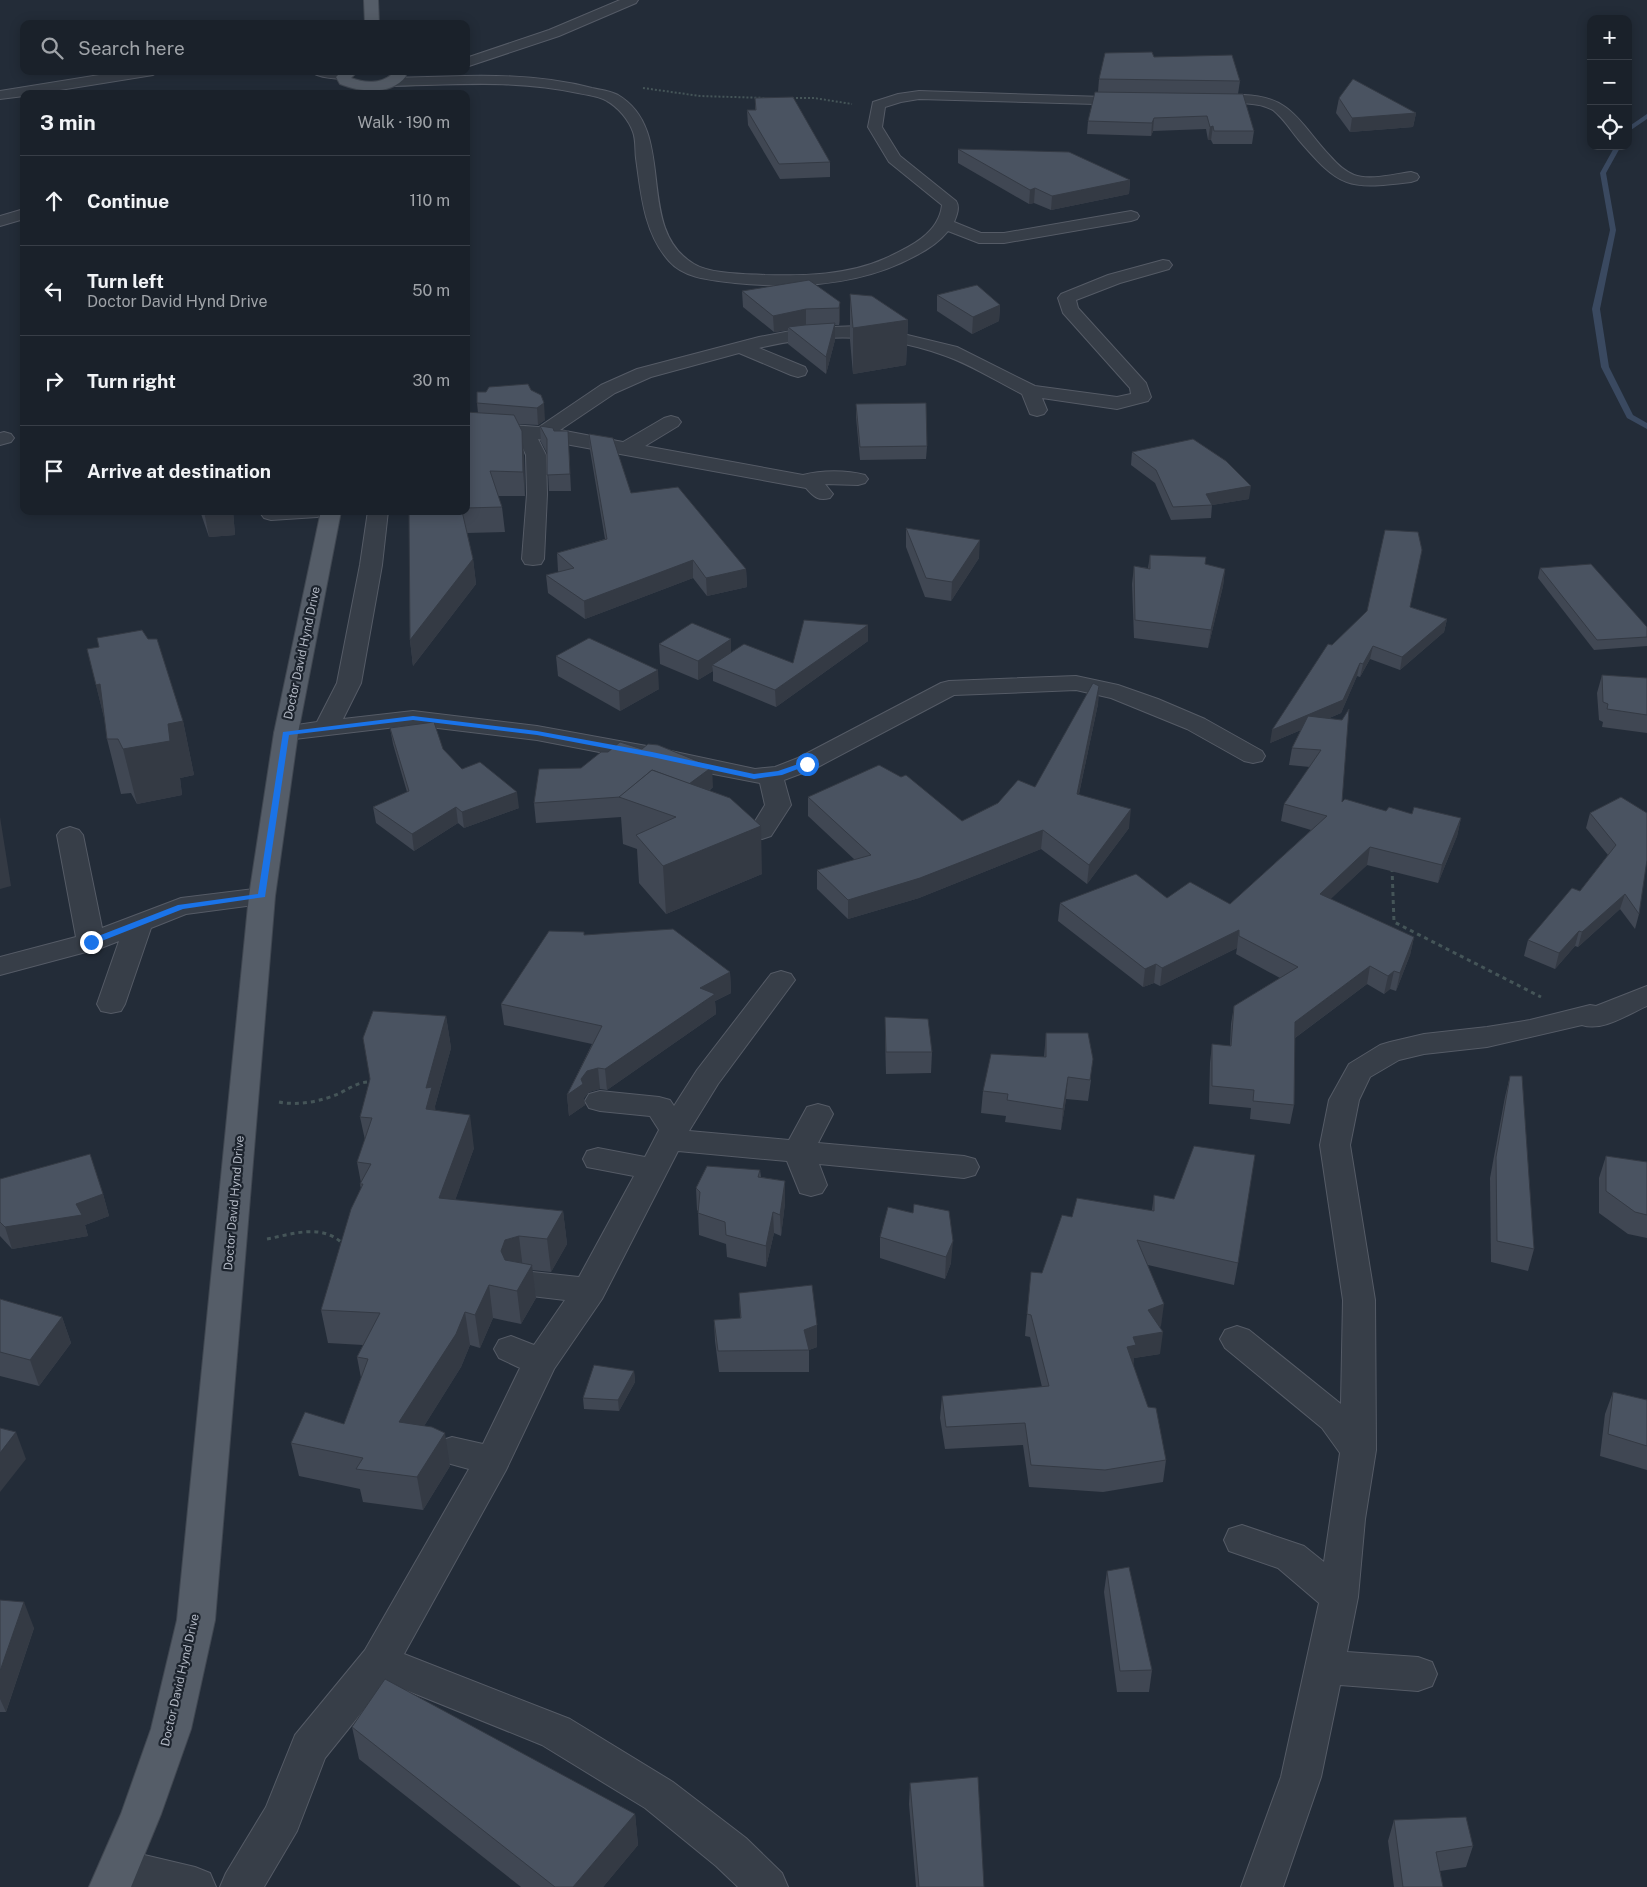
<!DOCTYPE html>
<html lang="en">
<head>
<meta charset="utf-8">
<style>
	body { margin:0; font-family:"Public Sans",sans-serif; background:#232932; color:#f1f3f6 }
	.controls { position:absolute; right:15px; top:15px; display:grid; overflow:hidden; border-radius:10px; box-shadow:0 2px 12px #0003 }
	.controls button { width:45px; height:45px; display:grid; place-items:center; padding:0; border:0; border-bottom:1px solid #383e47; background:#1a212a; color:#f1f3f6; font:25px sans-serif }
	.stop { position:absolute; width:15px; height:15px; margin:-11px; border:4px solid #1a73e8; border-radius:50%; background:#fff }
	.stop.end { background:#1a73e8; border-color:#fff; box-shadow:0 1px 5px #0008 }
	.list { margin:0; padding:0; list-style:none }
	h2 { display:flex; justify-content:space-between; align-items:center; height:65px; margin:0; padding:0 20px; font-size:21px }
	h2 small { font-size:16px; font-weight:400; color:#9fa3a8 }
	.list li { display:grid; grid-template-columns:32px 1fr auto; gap:15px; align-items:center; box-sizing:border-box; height:90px; padding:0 20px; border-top:1px solid #383e47 }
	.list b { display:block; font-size:19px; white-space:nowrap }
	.list p { margin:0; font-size:16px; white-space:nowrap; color:#9fa3a8 }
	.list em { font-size:16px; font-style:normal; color:#9fa3a8 }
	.icon { flex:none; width:28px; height:28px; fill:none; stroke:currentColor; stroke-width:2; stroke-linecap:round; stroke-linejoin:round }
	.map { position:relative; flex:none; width:1647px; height:1887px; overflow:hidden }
	.search { position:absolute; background:#1a212a; box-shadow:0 2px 12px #0003; left:20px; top:20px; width:450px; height:55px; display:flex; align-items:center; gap:12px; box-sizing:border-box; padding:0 18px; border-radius:10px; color:#9fa3a8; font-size:19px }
	.panel { position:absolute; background:#1a212a; box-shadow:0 2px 12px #0003; left:20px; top:90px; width:450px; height:425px; border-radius:10px }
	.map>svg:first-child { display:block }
</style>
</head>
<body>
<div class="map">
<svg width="1647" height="1887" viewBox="0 0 1647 1887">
	<rect width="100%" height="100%" fill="#232c38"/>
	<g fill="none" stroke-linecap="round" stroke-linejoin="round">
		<g fill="#3a4960" fill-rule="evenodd">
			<path d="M1647,114V119L1628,132V127Z"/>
			<path d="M1615,146H1621L1606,173L1616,230L1600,309L1609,367L1633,415L1647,423V429L1627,418L1601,367L1592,309L1610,230L1600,173Z"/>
		</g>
		<defs>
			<g id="minor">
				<path d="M620,0H638L636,3L559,36L466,67V58L549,30Z"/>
				<path d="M124,71H160L153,75L35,94H24V96L0,99V91Z"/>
				<path d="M310,71H347L352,75L350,78C341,80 317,78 310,71Z"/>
				<path d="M465,76C508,75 550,77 592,88C601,90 610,91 618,95C679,131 633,228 694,264C710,274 746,274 765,275C804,276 848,275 884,259C908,248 939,234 942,205L889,162L868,127L873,102L898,94L919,91L1136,98L1138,101L1136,104L1131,105L919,99L901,102L885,107L882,127L900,156L956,201C960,207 957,215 954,222L981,233H1004L1131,211L1137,213L1139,216L1137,219L1131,221L1004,243H979L948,231C939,242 927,250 915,256C860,286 796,289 735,283C712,280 685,279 669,261C644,233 641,194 636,158C635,150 636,140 633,132C629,120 618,107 607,101C599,96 587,95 578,93C516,79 452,85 390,86L385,85L383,82L385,79L390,78Z"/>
				<path d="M1243,95C1292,96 1300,124 1330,156C1336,163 1344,171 1354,175C1370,181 1394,174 1411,172L1417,174L1419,177L1417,180L1411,182C1347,190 1340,188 1298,139C1290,129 1283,118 1273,110C1252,99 1228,105 1206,106L1201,105L1199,102L1201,99L1206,98Z"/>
				<path d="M24,209V219L0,226V216Z"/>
				<path d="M1163,260L1169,261L1172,265L1169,269L1120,283L1076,300L1078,308L1146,383L1151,397L1148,401L1117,409L1042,398L1047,410L1044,414L1037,416L1030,414L1022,394C996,381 970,364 943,355C883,333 820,333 759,348L805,367L807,371L805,375L798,377L791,375L739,353L651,377L615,393L560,430L623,442L664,418L671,416L678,418L681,422L678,426L645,446L803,475C821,470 847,470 865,475L868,479L865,483L858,485L825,484L833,494L830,498C818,501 814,497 806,488L538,439L546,455L547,494L544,559L541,564L533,565L525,564L522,559L527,494L526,455L518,437L466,434V422L539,427L601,385L637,369L759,337L806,328L859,326L895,332L957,347L1035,386L1117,397L1131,394L1130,388L1063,313L1058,298L1061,294L1108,275Z"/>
				<path d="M4,432L11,434L14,438L11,442L0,445V433Z"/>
				<path d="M262,511H327L324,515L317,517L271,520L264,518L261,514Z"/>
				<path d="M368,511H388L382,565L361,683L343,719L413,711L537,726L652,747L755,769L775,767L798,758L941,683L949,681L1076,676L1118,685L1158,699L1205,719L1262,751L1265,756L1262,761L1253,763L1244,761L1187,729L1111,698L1076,690L954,695L816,768L784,780L791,805L771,836L762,839L753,836L749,831L765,805L760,783L537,740L413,725L286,740L277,738L274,733L277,728L317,722L337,683L360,565Z"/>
				<path d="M70,827L79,830L83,835L102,928L181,898L262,888L271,890L275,896L271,902L262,904L186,914L151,928L125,1004L121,1011L111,1013L101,1011L97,1004L119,941L101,948L0,975V957L76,937L57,835L61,830Z"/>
				<path d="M781,971L791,974L795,980L718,1084L689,1131L789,1140L807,1107L818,1104L829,1107L833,1114L818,1143L964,1156L975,1159L979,1167L975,1175L964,1178L819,1164L827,1185L822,1193L811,1196L800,1193L787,1161L678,1151L602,1299L554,1369L506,1470L404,1654L570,1719L673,1782L746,1838L782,1873L788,1887H738L716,1866L645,1808L542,1745L386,1682L325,1758L297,1831L264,1887H220L226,1873L266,1807L295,1735L365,1650L469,1469L440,1461L434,1451L440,1441L452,1437L483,1444L520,1368L499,1358L494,1349L499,1340L511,1336L534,1345L565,1300L523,1295L511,1292L507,1283L511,1274L523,1271L579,1277L634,1176L587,1167L583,1159L587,1151L598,1148L645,1157L659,1130L650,1116L600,1111L589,1108L585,1101L589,1094L600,1091L659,1097L670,1100L674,1106L697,1070L771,974Z"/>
				<path d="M1647,986V1006C1628,1014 1603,1032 1582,1025L1487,1047L1424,1054L1399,1060L1370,1077L1359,1100L1350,1145L1375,1300L1376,1450L1365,1519L1358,1597L1347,1652L1418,1657L1432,1662L1437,1674L1432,1686L1418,1691L1340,1685L1321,1777L1283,1887H1241L1281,1777L1319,1603L1278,1568L1229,1551L1224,1540L1229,1529L1242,1525L1304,1546L1324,1562L1340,1453L1322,1428L1225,1348L1220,1339L1225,1330L1237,1326L1249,1330L1341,1404L1343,1300L1320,1145L1329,1100L1349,1064L1380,1045L1390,1042L1424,1034L1487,1027L1530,1020L1590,1005L1596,1006Z"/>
				<path d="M119,1849L195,1867L210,1873L216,1887H114L104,1883L98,1869L104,1855Z"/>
			</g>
			<g id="major">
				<path d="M364,0H378L379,24H365Z"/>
				<path d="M342,71H358L351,78C364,83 380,84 391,75L389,71H403L406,76C392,96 360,92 340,84L336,77Z"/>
				<path d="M321,511H341L298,733L275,896L215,1620L191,1729L161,1814L131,1887H89L121,1814L151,1729L177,1620L249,896L274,733Z"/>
			</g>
		</defs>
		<use href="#minor" stroke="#555b66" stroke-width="2"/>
		<use href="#major" stroke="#404751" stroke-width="2"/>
		<g stroke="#455558" stroke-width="2" stroke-dasharray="2 2" stroke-linecap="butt">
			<path d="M643,88L700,96L765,98"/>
			<path d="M792,98H814L852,104"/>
		</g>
		<g stroke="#455558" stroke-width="3" stroke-dasharray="4 4" stroke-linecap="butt">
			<path d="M1392,868L1394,922L1541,997"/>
			<path d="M279,1102C298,1106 323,1101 340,1093C352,1087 360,1081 373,1082"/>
			<path d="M267,1239C293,1234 322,1223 343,1244"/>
		</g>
		<use href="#minor" fill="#373e48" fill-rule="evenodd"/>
		<use href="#major" fill="#555d68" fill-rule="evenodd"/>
	</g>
	<g fill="#404753">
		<path d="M1154,57L1240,81L1238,94L1254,131L1252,144H1213L1211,140H1208L1206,129L1153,131L1151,136L1087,134L1088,121L1098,92L1099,79Z"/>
		<path d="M755,98L830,162V177L780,179L748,125L747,110H755Z"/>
		<path d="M1339,98L1416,113L1413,127L1350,132L1336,113Z"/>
		<path d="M958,149L1130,180L1129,194L1051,210L1034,203L1029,204L958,163Z"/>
		<path d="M742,291L840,302V319L839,325H835V340L826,374L788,344V330L774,332L743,307Z"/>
		<path d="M850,294L908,320L906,365L853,374L850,340Z"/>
		<path d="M937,295L1000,305L999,321L972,334L937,311Z"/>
		<path d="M528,384L545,420L538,425L518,424L524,455L525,496H498L502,507L505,532L467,533L473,559L476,584L413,666L410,640L409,511H466V412L478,413L477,403L486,392Z"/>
		<path d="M856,404L927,446L926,459L860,460L856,417Z"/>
		<path d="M540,426L554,431H568L571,491H549L547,453L541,442Z"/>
		<path d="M589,434L631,493L746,569L747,587L707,596L693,578L585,619L548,593L546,575L559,572L558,571L557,553L605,539L590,450Z"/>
		<path d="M1132,452L1249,499L1212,505L1211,518L1171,520L1155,483L1131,465Z"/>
		<path d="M200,511H233L235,535L209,537Z"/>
		<path d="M906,528L979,558L951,601L925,597L906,547Z"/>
		<path d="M1150,555L1205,564L1225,569L1223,586L1208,648L1134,638L1132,584L1134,566L1148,568Z"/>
		<path d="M1540,568L1647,627V646L1594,650L1538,578Z"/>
		<path d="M1410,607L1447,619L1444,632L1400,670L1370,659L1360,677L1357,676L1341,713L1327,719L1342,802L1386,811L1461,818L1457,836L1438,883L1367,865L1330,899L1414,937L1410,955L1396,991L1390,989L1384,994L1367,984L1295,1038L1294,1105L1290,1124L1250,1119L1251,1108L1209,1104L1210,1063L1212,1044L1230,1046L1231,1024L1234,1006L1280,978L1236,954L1237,948L1160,986L1154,983L1143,987L1058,921L1060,903L1167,898L1230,904L1311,830L1281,821L1284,804L1310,767L1289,765L1292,748L1301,730L1270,743L1332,645Z"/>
		<path d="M868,625V641L776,707L713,681V671L698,680L660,664L659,644L731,653L793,663Z"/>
		<path d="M99,647L183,721L194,775L180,778L182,795L137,804L131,793L121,794L107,739L106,725L96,685Z"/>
		<path d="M556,656L659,689L620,711L558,676Z"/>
		<path d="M1602,675L1647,678V733L1602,727L1603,722L1599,720L1597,693Z"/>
		<path d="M1099,686L1098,704L1079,794L1129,828L1087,884L1041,849L919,898L848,919L817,889V870L855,860L808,816V797L962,821L1035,787Z"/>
		<path d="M390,728L443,749L462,769L519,808L464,828L458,823L414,851L376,823L373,807L407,792L393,744Z"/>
		<path d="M713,787L709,791L762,874L666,914L639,883L637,849L623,844L621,817L536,823L534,803Z"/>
		<path d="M1621,797L1639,914L1635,929L1620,909L1578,947L1575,946L1555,969L1524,956L1528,940L1580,891L1608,855L1586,828L1590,813Z"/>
		<path d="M584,932V935L730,972L731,993L715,1001L716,1014L607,1090L600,1089L589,1092L584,1098L585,1105L569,1116L567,1095L592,1044L504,1025L501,1004Z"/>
		<path d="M446,1016L451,1048L435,1106V1110L474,1148L455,1200L563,1211L567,1244L551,1272L532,1270L536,1298L521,1324L493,1318L480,1348L470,1345L461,1367L424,1426L450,1466L423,1510L363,1502L360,1489L299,1476L291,1443L344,1424L361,1378L357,1357L363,1345L328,1343L321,1310L361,1189L360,1184L361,1183L357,1162L365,1140L360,1117L370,1079Z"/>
		<path d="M885,1017L932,1052L931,1073L886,1074L885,1038Z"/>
		<path d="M1046,1033L1091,1080L1088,1101L1066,1099L1061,1130L1005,1122L1006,1116L981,1113L983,1091L1044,1057Z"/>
		<path d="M1510,1076L1534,1249L1528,1271L1491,1262L1490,1178L1505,1097Z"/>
		<path d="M1606,1156L1647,1162V1238L1628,1234L1599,1213V1178Z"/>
		<path d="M760,1170L761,1177L785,1181V1203L781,1236L774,1233L766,1267L727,1257L726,1244L699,1235L698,1211L697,1210L696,1188Z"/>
		<path d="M0,1179L103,1194L109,1216L85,1225L88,1236L12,1249L0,1236Z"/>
		<path d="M1154,1195L1238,1263L1234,1285L1148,1265L1161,1326L1159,1327L1160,1354L1134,1358L1133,1365L1166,1460L1163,1482L1103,1492L1029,1487L1023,1445L945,1449L940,1418L942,1396L1042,1387L1030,1337L1025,1336L1027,1314L1042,1273L1072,1217L1152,1210Z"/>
		<path d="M913,1213L951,1263L945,1279L880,1258V1237Z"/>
		<path d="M739,1293L817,1325V1347L809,1350V1372H719L715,1341L714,1320L740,1318Z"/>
		<path d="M0,1299L62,1317L71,1343L39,1386L0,1376Z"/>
		<path d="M634,1371L635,1382L619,1411L584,1409L583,1398Z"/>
		<path d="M1613,1392L1647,1400V1470L1600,1456L1605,1414Z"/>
		<path d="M1107,1571L1152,1670L1149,1692H1117L1104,1592Z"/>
		<path d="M0,1600L34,1628L6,1712H0Z"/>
		<path d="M352,1727L635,1814L638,1845L603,1887H521L359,1759Z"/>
		<path d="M910,1783L984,1887H916L909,1804Z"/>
		<path d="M1394,1820L1473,1846L1466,1867L1440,1871L1443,1887H1394L1388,1841Z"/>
	</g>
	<g fill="#343a44">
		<path d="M1416,113L1413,127L1350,132L1352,118Z"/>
		<path d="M1154,118L1153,131L1151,136L1152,123Z"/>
		<path d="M1213,126L1211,140H1208L1210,127Z"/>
		<path d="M1130,180L1129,194L1051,210L1052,196Z"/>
		<path d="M1035,188L1034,203L1029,204L1030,190Z"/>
		<path d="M840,302V319L839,325V308Z"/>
		<path d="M1000,305L999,321L972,334L973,317Z"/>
		<path d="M806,309V326L788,327V330L774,332L773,316Z"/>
		<path d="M908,320L906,365L853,374V328Z"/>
		<path d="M835,323V340L826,374V357Z"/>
		<path d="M544,403L545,420L538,425L537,408Z"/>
		<path d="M522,431L524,455L525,496L523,472Z"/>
		<path d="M1251,486L1249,499L1212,505L1206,494Z"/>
		<path d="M64,511H80L64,513Z"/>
		<path d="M204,511H233L235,535L209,537Z"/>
		<path d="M980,540L979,558L951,601L952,582Z"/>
		<path d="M473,559L476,584L413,666L410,640Z"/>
		<path d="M693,560V578L585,619L584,601Z"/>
		<path d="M746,569L747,587L707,596L706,578Z"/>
		<path d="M1225,569L1223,586L1208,648L1211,630Z"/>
		<path d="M1447,619L1444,632L1400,670L1402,657Z"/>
		<path d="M868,625V641L776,707L775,690Z"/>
		<path d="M731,639V658L712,665L713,671L698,680V661Z"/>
		<path d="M1373,646L1370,659L1360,677L1363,664Z"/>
		<path d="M1360,663L1357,676L1341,713L1270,743L1272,730Z"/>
		<path d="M658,670L659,689L620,711L619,691Z"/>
		<path d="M100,684L109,738L96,685Z"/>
		<path d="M1099,686L1098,704L1075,812L1077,794Z"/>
		<path d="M183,721L194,775L180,778L182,795L137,804L123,749L168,724Z"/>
		<path d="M712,767L713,787L678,813L677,793Z"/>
		<path d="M517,792L519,808L464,828L462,812Z"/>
		<path d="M456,807L458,823L414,851L412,834Z"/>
		<path d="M1131,809L1129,828L1087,884L1089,865Z"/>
		<path d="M0,817L11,886L0,889Z"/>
		<path d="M1461,818L1457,836L1438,883L1442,865Z"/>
		<path d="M761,826L762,874L666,914L663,866Z"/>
		<path d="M1043,830L1041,849L919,898L848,919V900Z"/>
		<path d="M1370,847L1367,865L1317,912L1320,894Z"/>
		<path d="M1625,894L1620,909L1578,947L1582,932Z"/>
		<path d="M1239,930L1237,948L1160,986L1162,968Z"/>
		<path d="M1579,931L1575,946L1555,969L1559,953Z"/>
		<path d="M1414,937L1410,955L1396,991L1400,973Z"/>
		<path d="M1156,964L1154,983L1143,987L1145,969Z"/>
		<path d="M1370,966L1367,984L1292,1040L1295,1022Z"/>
		<path d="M1394,971L1390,989L1384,994L1388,976Z"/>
		<path d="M730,972L731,993L715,1001L716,1014L607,1090L605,1069L700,988Z"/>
		<path d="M446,1016L451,1048L435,1106L437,1120L426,1109V1088Z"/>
		<path d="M598,1068L600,1089L589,1092L584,1098L585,1105L569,1116L567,1095L581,1079L587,1071Z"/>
		<path d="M1068,1077L1066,1099L1061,1130L1063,1109Z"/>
		<path d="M470,1115L474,1148L444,1231L439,1198Z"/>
		<path d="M785,1181V1203L781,1236L780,1215Z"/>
		<path d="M103,1194L109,1216L85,1225L88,1236L12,1249L5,1227Z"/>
		<path d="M563,1211L567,1244L551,1272L547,1239Z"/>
		<path d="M773,1212L774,1233L766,1267V1246Z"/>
		<path d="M519,1236L523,1269L509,1273L501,1251L505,1240Z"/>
		<path d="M953,1241L951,1263L945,1279L946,1257Z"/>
		<path d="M532,1265L536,1298L521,1324L517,1291Z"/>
		<path d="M489,1285L493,1318L480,1348L475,1315Z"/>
		<path d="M1164,1304L1161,1326L1145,1332L1148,1310Z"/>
		<path d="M465,1312L470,1345L461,1367L406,1455L399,1422Z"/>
		<path d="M62,1317L71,1343L39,1386L30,1360Z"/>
		<path d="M817,1325V1347L809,1350L804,1330Z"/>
		<path d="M1163,1332L1160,1354L1134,1358L1133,1367L1127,1347L1133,1337Z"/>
		<path d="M634,1371L635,1382L619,1411L618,1400Z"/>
		<path d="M16,1432L26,1459L0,1492V1453Z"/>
		<path d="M445,1433L450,1466L423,1510L417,1477Z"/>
		<path d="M24,1602L34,1628L6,1712L0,1699V1671Z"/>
		<path d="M635,1814L638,1845L603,1887H573Z"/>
	</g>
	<g fill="#4a5361" stroke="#343a44">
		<path d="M1152,52L1154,57L1232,55L1240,81L1099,79L1105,53Z"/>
		<path d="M1353,79L1416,113L1352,118L1339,98Z"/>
		<path d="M1095,92L1243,94L1254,131H1214L1213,126L1210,127L1207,116L1154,118L1152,123L1088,121Z"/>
		<path d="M793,97L830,162L779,164L747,110H756L755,98Z"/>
		<path d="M958,149L1069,152L1130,180L1052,196L1035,188L1030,190Z"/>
		<path d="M809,280L840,302L839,308L806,309L773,316L742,291Z"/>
		<path d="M977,285L1000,305L973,317L937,295Z"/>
		<path d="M850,294L872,296L908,320L853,328Z"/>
		<path d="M835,323L826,357L788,327L805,325Z"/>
		<path d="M528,384L531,390L541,395L544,403L537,408L477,403V392H486L489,387Z"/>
		<path d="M926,403L927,446L860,447L856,404Z"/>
		<path d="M466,412L514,415L522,431L523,472L490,471L502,507L466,508Z"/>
		<path d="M540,426L553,428L554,431H568L570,474L547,475V439Z"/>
		<path d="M589,434L613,438L631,493L678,487L746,569L706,578L693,560L584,601L546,575L574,568L557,553L607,539Z"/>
		<path d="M1193,439L1226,461L1251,486L1206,494L1212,505L1173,507L1156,470L1132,452Z"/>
		<path d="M409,511H462L473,559L410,640Z"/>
		<path d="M906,528L980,540L952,582L926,578Z"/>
		<path d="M1385,530L1418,532L1422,550L1410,607L1447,619L1402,657L1373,646L1363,664L1360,663L1343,700L1272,730L1328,644L1332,645L1367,611Z"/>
		<path d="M1150,555L1206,557L1205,564L1225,569L1211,630L1135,620L1134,566L1150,569Z"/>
		<path d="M1591,564L1647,627V637L1597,640L1540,568Z"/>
		<path d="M804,620L868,625L775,690L712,665L744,644L793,663Z"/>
		<path d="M692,623L731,639L698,661L659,644Z"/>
		<path d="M142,630L148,639H157L183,721L168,724L170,741L123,749L118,739H107L100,684L96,685L87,649L99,647L97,638Z"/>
		<path d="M589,638L658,670L619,691L556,656Z"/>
		<path d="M1602,675L1647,678V715L1607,709L1608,704L1603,702Z"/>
		<path d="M1093,683L1099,686L1077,794L1131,809L1089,865L1043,830L920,878L848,900L817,870L871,855L808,797L879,765L901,777L906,775L962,821L998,803L1018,780L1035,787Z"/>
		<path d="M1349,709L1342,802L1345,799L1386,811L1389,807L1412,814L1414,807L1461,818L1442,865L1370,847L1320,894L1414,937L1400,973L1394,971L1388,976L1370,966L1295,1022L1294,1105L1253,1101L1254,1090L1212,1086V1044L1231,1046L1234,1006L1298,967L1239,936V930L1162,968L1156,964L1145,969L1060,903L1136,874L1167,898L1190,882L1230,904L1327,816L1284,804L1321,750L1292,748L1308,716L1342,720Z"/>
		<path d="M434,722L443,749L462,769L480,762L517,792L462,812L456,807L412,834L373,807L409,791L390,728Z"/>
		<path d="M620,742L642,749L648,744L658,745L712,767L689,784L652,770L620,797L534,803L539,769L581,768L601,752H608Z"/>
		<path d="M652,770L730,798L761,826L663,866L636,835L676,817L619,797Z"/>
		<path d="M1621,797L1647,813V860L1639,914L1625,894L1582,932L1579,931L1559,953L1528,940L1572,888L1580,891L1616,845L1590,813Z"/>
		<path d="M673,929L730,972L700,988L715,994L605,1069L598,1068L587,1071L581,1079L583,1084L567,1095L602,1026L501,1004L549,931L584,932V935Z"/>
		<path d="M373,1011L446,1016L426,1088L432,1087L426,1109L470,1115L439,1198L563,1211L547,1239L519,1236L505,1240L501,1251L505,1260L532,1265L517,1291L489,1285L475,1315L465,1312L456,1334L399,1422L432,1427L445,1433L417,1477L356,1469L363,1458L291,1443L305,1412L344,1424L368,1359L357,1357L380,1313L321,1310L351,1209L363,1184H360L371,1164L357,1162L372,1118L360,1117L370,1079L363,1038Z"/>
		<path d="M885,1017L928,1019L932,1052H886Z"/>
		<path d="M1046,1033H1088L1093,1059L1090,1080L1068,1077L1063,1109L1007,1100L1008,1094L983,1091L991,1054L1046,1057Z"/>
		<path d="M1510,1076H1522L1534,1249L1497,1241L1496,1157Z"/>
		<path d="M1194,1146L1255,1155L1238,1263L1137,1240L1164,1304L1148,1310L1163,1332L1133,1337L1136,1345L1127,1347L1148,1407L1156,1408L1166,1460L1105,1470L1031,1465L1025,1423L946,1427L942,1396L1049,1386L1031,1315L1027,1314L1031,1272L1042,1273L1062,1215L1072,1217L1077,1198L1154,1211V1195L1174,1199Z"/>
		<path d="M90,1154L103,1194L76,1204L82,1215L5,1227L0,1222V1179Z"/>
		<path d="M1606,1156L1647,1162V1215L1635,1212L1606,1191Z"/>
		<path d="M707,1166L760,1170L758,1177L785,1181L780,1215L773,1212L766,1246L726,1235L725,1222L698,1213L700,1192L696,1188Z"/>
		<path d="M914,1204L949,1211L953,1241L946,1257L880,1237L888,1207L913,1213Z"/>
		<path d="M812,1285L817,1325L804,1330L809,1350L718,1351L714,1320L741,1318L739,1293Z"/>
		<path d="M0,1299L62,1317L30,1360L0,1352Z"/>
		<path d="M594,1365L634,1371L618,1400L583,1398Z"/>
		<path d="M1613,1392L1647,1400V1446L1608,1434Z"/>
		<path d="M0,1428L16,1432L0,1453Z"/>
		<path d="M1129,1567L1152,1670L1120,1671L1107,1571Z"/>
		<path d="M0,1600L24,1602L0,1671Z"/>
		<path d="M385,1679L635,1814L573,1887H555L352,1727Z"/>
		<path d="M978,1777L984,1887H919L910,1783Z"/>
		<path d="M1466,1817L1473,1846L1436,1852L1443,1887H1403L1394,1820Z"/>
	</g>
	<path fill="#1a73e8" d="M413,716L537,731L652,752L754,774L778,771L807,761L811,764L782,775L754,779L652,757L537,735L413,720L289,735L265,897L183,909L94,944H88V940L178,905L258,894L283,732Z"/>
	<g text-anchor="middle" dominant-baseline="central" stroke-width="4.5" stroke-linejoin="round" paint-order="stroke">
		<g font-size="12" fill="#b2b8c4" stroke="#1c232d">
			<text transform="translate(302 653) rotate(-78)">Doctor David Hynd Drive</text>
			<text transform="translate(234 1203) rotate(-85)">Doctor David Hynd Drive</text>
			<text transform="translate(180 1680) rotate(-77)">Doctor David Hynd Drive</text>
		</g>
	</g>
</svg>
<div class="controls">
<button>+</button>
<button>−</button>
<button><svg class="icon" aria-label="locate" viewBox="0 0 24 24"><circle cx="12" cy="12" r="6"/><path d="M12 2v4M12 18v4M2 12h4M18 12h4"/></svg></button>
</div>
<div class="stop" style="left:807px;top:764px"></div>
<div class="stop end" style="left:91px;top:942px"></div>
<div class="search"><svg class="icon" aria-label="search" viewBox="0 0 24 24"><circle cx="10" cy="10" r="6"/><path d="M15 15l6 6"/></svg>Search here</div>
<section class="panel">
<h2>3 min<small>Walk · 190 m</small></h2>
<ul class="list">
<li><svg class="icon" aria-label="ahead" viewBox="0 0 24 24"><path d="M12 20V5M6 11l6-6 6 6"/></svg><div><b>Continue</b></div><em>110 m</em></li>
<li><svg class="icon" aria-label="left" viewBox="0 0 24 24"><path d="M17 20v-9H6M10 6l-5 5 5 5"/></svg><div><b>Turn left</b><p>Doctor David Hynd Drive</p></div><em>50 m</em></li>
<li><svg class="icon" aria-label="right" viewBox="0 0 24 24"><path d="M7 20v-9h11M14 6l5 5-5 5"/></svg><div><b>Turn right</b></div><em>30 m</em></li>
<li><svg class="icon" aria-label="arrive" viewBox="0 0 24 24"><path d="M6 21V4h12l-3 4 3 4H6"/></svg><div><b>Arrive at destination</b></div></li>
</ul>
</section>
</div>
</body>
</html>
